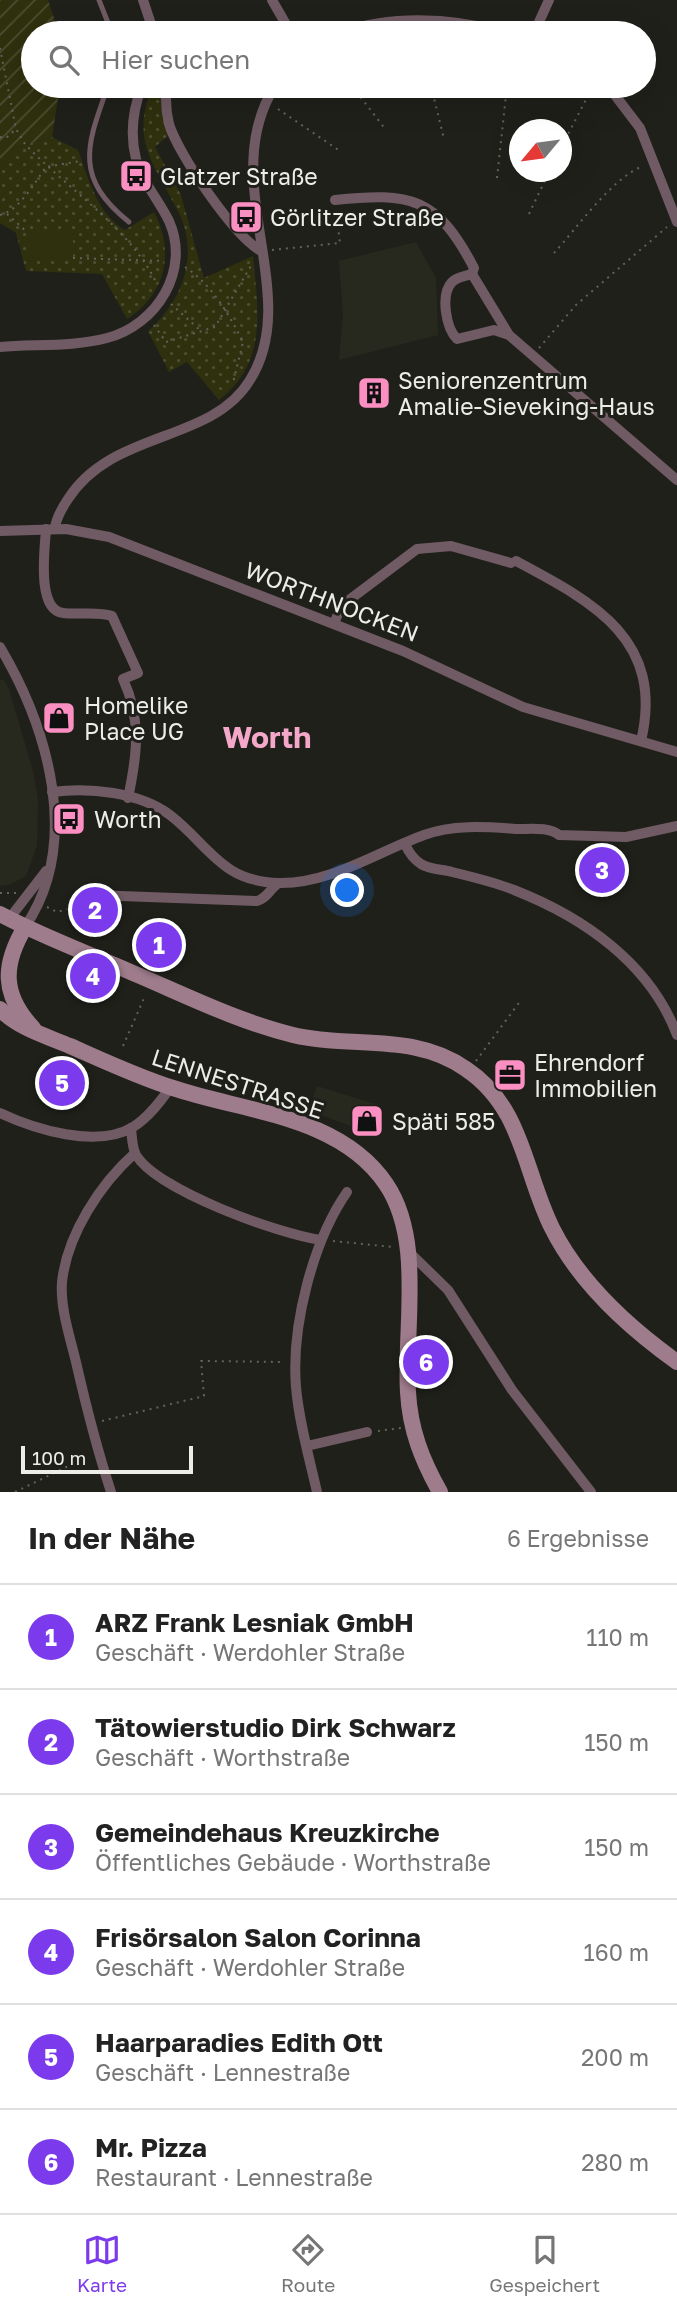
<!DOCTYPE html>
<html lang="de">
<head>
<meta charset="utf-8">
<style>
	body { margin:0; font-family:"Golos Text",sans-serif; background:#f2f2f2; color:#222 }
	.compass { position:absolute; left:509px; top:119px; width:63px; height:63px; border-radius:50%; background:#fff; box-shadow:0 7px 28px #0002; rotate:241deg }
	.scale { position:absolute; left:21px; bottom:18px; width:172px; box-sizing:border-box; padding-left:7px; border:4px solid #ecece9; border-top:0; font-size:19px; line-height:24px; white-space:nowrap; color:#ecece9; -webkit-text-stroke:5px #20201b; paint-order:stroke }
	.you { position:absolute; left:348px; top:891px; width:24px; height:24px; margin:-18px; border:5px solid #fff; border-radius:50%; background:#1a73e8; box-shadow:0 0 0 10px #1a73e833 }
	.badge { display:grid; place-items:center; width:46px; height:46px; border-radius:50%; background:#7c3aed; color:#fff; font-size:23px; font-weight:700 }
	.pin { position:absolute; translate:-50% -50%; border:4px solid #fff; box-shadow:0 2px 7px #0006 }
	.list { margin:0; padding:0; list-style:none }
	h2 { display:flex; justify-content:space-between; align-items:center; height:91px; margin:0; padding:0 28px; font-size:30px }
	h2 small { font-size:23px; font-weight:400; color:#767676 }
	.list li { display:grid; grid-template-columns:46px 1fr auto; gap:21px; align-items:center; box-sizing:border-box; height:105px; padding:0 28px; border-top:2px solid #e0e0e0 }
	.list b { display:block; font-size:26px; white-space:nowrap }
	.list p { margin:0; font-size:23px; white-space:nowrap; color:#767676 }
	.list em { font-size:23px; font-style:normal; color:#767676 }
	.icon { flex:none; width:38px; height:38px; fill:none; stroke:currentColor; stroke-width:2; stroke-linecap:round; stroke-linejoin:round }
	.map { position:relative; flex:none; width:677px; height:1492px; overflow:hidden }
	.search { position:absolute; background:#fff; box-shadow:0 7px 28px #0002; left:21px; right:21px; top:21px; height:77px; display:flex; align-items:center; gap:18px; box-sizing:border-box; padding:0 24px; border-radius:38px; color:#767676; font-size:26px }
	.sheet { height:721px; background:#fff }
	nav { display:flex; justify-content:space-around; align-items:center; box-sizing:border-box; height:98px; border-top:2px solid #e0e0e0; background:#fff; font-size:19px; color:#767676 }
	nav a { display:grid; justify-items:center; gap:4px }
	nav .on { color:#7c3aed }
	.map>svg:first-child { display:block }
</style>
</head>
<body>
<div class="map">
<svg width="677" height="1492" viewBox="0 0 677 1492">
	<defs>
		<pattern id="grass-dots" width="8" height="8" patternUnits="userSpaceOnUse" patternTransform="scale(1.75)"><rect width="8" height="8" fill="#2e300e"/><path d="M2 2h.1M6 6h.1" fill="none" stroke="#4c4e31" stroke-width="1.8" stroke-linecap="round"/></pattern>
		<pattern id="garden-furrows" width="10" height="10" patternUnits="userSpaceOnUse" patternTransform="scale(1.75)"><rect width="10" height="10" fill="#2e300e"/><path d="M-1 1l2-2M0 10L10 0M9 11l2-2" fill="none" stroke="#4c4e31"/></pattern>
	</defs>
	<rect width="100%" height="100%" fill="#20201b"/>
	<g fill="#28291e">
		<path d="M416,242L436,278L438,335L339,360L343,315L339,261Z"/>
		<path d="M3,679L9,689L33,771L38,801L37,845L26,876L9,885L0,886V680Z"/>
		<path d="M317,1086L378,1105L353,1127L309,1110Z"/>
	</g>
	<g fill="url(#grass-dots)">
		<path d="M153,86H164L170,134L155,147L181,195L204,278L253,256C258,311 268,362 219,400L187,362L169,372L148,331C183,301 200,254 178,211C155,165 129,140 153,86Z"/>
		<path d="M52,137L78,150C88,178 98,215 125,230L154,212C175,252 166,294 127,319L102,274L26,271L16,233L0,223V171L14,148Z"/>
	</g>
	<path fill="url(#garden-furrows)" d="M0,0H48L59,33H33V86H60L52,137L14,148L0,171Z"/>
	<path fill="#2e300e" d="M27,232L73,233V258L27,257Z"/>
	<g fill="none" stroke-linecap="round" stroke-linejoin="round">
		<g stroke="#62625d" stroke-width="2" stroke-dasharray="2 5" stroke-linecap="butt">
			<path d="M0,48L16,129L25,144C67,189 128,226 156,282"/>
			<path d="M352,86L386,130"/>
			<path d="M431,86L444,139"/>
			<path d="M278,109L340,151"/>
			<path d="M0,137L6,138L16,129"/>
			<path d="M562,146L593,86"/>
			<path d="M497,178L507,86"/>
			<path d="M7,214L27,232"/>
			<path d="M529,214L549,172"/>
			<path d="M0,215C19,211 35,182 46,167L80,161"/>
			<path d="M272,250L340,243L336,212"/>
			<path d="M554,253C577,228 612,178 643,166"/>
			<path d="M73,258L163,261"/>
			<path d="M185,267C211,284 229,314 243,342L233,383"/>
			<path d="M171,304L201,331"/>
			<path d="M154,325L166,342L215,327L252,264"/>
			<path d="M539,348L576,305L667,227"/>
			<path d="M0,893H17"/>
			<path d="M47,907L57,912L67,909"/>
			<path d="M123,1046L145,996"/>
			<path d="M476,1061L521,1000"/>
			<path d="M333,1241L393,1247"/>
			<path d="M102,1421L204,1396L201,1361L283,1362"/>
			<path d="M378,1431L401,1428"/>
			<path d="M15,1492L87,1457"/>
		</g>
		<g stroke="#705b64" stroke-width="5">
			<path d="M99,0L112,33"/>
			<path d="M108,86C87,145 73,177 129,222"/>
		</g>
		<g stroke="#705b64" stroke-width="10">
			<path d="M143,0L154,33"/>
			<path d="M272,0L291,33"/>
			<path d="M339,33C394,14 453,18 509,33"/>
			<path d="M534,33L549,0"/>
			<path d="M167,86C165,99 166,111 169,124C178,154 234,236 261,251"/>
			<path d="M608,86L640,128L677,222"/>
			<path d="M335,200C411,192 437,197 474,268L472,274"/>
			<path d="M509,335L494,330L457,339C446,328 440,295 452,282C457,277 466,276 472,274L509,335L677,480"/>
			<path d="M0,347C35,344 73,347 107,338C157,325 191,270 169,221C159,200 142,182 136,159C130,135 133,109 142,86"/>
			<path d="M55,528C56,518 62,508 68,499C113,429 211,444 250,380C304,294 215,180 275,86"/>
			<path d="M46,529C45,547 36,610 63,613C79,615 97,611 112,616L138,673L123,679C142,720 137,756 128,798"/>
			<path d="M0,531L66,529L109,537L403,651L523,707L677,752"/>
			<path d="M516,561C593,602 665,639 641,741"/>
			<path d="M334,624L341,606L417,549L451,546L511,563"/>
			<path d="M0,647C48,728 82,843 25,927"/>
			<path d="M52,792C89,787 139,792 170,815C208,844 221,882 279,883C330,884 377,852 424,835C454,824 487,827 518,829C531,829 550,827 559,835L626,837L677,826"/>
			<path d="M405,844C409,853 413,859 421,864C430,870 442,869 452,872C473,877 494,882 514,890C583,917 650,963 677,1035"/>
			<path d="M77,903L94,895L257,901C268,898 270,888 279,883"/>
			<path d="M9,919L46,871"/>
			<path d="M0,1113C34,1129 97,1149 133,1127C148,1118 160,1102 170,1088"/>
			<path d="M131,1128C132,1137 132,1148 136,1155C158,1191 279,1234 321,1240"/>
			<path d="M409,1252L448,1290L512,1390L591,1492"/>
			<path d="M307,1446L367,1432"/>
			<path d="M111,1492C97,1449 86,1406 76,1362C70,1337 60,1308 62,1282C67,1235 100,1184 135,1153"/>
			<path d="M317,1492C309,1457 299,1422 296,1387C291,1326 313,1241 347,1192"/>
		</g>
		<g stroke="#9e7c8b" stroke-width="16">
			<path d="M0,914C45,938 93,955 140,976C189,997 240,1022 293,1035C352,1049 414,1032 466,1069C523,1107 524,1172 552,1228C579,1282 628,1327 677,1362"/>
			<path d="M25,927C3,964 1,994 33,1028"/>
			<path d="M0,1009C18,1028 46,1036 70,1046C104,1061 138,1077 173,1088C245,1112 340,1116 386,1184C424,1240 404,1327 408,1392C410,1430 422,1460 440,1492"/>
		</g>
	</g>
	<defs>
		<symbol id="bus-square" viewBox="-11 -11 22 22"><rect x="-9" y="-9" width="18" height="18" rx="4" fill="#fc8fc2" stroke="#20201b"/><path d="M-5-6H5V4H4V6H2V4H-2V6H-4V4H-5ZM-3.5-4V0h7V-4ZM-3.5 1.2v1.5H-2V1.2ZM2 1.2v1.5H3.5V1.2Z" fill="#111"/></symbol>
		<symbol id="building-square" viewBox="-11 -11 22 22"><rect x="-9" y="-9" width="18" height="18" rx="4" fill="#fc8fc2" stroke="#20201b"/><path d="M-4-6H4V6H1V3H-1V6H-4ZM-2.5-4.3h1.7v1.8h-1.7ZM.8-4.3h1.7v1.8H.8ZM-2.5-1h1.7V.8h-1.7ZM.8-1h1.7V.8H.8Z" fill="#111"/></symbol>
		<symbol id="shop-square" viewBox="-11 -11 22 22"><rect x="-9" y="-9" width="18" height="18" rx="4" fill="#fc8fc2" stroke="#20201b"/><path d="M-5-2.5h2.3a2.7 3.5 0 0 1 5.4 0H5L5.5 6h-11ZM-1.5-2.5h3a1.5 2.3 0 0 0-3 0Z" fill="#111"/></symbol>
		<symbol id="office-square" viewBox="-11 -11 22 22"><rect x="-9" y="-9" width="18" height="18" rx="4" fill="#fc8fc2" stroke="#20201b"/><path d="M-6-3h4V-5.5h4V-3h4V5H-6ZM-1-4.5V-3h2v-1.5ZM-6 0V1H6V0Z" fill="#111"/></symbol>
	</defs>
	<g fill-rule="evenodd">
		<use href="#bus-square" x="117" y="157" width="38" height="38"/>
		<use href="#bus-square" x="227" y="198" width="38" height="38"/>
		<use href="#building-square" x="355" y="374" width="38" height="38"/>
		<use href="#shop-square" x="40" y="699" width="38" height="38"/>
		<use href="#bus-square" x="50" y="800" width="38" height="38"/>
		<use href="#office-square" x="491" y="1056" width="38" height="38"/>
		<use href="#shop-square" x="348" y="1102" width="38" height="38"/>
	</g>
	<g text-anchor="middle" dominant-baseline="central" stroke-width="6" stroke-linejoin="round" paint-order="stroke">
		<g font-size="23" fill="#ecece9" stroke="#20201b" text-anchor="start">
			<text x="160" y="176">Glatzer Straße</text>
			<text x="270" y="217">Görlitzer Straße</text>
			<text x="398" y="380">Seniorenzentrum<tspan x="398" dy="26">Amalie-Sieveking-Haus</tspan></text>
			<text x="84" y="705">Homelike<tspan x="84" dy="26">Place UG</tspan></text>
			<text x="94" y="819">Worth</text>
			<text x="534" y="1062">Ehrendorf<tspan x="534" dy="26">Immobilien</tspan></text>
			<text x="392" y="1121">Späti 585</text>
		</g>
		<g font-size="23" fill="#ecece9" stroke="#20201b">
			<text transform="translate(332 601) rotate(21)">WORTHNOCKEN</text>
			<text transform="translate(238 1083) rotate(18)">LENNESTRASSE</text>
		</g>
		<g font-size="30" font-weight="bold" fill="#f4a7c9" stroke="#20201b">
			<text x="267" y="737">Worth</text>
		</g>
	</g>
</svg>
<svg class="compass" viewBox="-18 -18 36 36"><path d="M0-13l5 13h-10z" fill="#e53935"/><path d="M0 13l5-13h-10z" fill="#767676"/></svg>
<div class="scale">100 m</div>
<div class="you"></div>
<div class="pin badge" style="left:159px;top:945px">1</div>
<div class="pin badge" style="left:95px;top:910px">2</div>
<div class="pin badge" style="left:602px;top:870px">3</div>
<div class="pin badge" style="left:93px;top:976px">4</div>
<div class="pin badge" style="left:62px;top:1083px">5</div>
<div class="pin badge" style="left:426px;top:1362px">6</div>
<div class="search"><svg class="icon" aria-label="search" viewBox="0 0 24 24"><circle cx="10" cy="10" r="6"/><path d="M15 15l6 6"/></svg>Hier suchen</div>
</div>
<section class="sheet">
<h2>In der Nähe<small>6 Ergebnisse</small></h2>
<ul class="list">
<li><span class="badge">1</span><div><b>ARZ Frank Lesniak GmbH</b><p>Geschäft · Werdohler Straße</p></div><em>110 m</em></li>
<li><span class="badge">2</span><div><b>Tätowierstudio Dirk Schwarz</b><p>Geschäft · Worthstraße</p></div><em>150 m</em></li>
<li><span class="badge">3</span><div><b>Gemeindehaus Kreuzkirche</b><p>Öffentliches Gebäude · Worthstraße</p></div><em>150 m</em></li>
<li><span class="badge">4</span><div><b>Frisörsalon Salon Corinna</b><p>Geschäft · Werdohler Straße</p></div><em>160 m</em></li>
<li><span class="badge">5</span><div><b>Haarparadies Edith Ott</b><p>Geschäft · Lennestraße</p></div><em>200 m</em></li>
<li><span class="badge">6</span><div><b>Mr. Pizza</b><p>Restaurant · Lennestraße</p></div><em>280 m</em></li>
</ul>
</section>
<nav>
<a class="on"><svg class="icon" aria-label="map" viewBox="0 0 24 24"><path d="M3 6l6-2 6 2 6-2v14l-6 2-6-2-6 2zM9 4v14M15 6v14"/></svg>Karte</a>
<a><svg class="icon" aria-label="directions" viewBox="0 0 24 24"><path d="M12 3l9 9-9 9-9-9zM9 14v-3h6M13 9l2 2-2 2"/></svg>Route</a>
<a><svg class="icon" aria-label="saved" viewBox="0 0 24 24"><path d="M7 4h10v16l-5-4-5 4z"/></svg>Gespeichert</a>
</nav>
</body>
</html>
